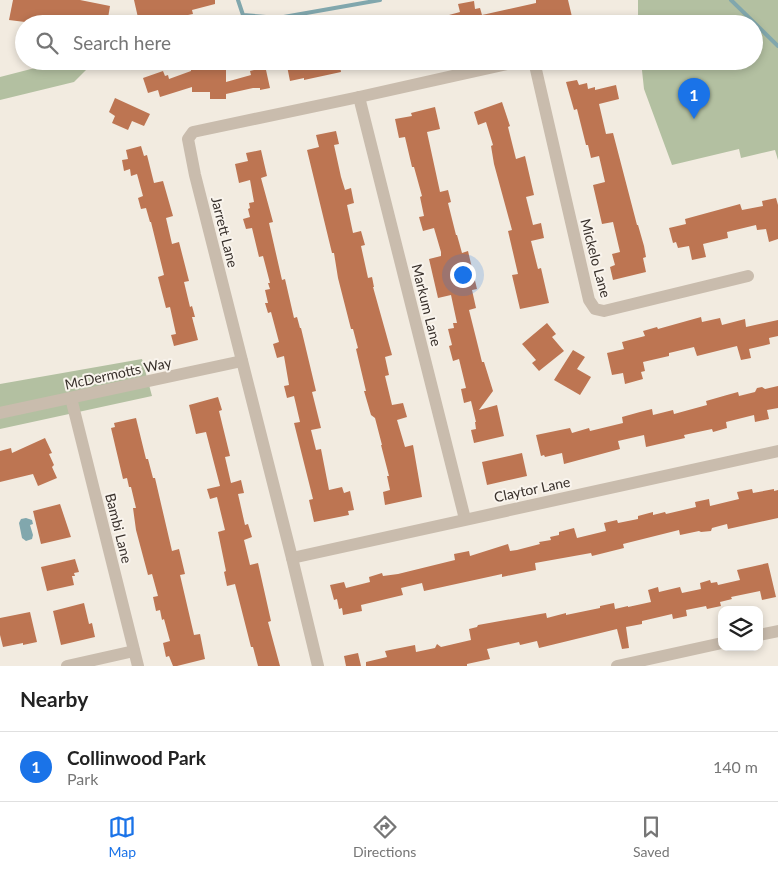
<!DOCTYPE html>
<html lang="en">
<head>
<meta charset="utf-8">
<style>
	body { margin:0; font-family:Lato,sans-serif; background:#f6f6f6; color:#222 }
	.controls { position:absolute; right:15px; bottom:15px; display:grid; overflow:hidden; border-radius:10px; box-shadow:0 2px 8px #0003 }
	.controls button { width:45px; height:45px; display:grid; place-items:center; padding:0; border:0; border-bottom:1px solid #e0e0e0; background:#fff; color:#222; font:25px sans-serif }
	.you { position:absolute; left:462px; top:274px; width:18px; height:18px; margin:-12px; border:4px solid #fff; border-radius:50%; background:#1a73e8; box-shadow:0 0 0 8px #1a73e833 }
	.badge { display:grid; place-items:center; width:32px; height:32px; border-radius:50%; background:#1a73e8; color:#fff; font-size:16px; font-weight:700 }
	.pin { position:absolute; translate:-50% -41px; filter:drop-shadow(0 1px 2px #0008) }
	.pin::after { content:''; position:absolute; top:26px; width:18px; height:15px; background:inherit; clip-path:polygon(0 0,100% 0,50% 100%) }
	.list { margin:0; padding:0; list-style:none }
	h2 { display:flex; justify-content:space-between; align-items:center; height:65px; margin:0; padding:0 20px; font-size:21px }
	h2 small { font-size:16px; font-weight:400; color:#767676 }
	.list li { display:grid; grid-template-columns:32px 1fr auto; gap:15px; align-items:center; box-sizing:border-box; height:70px; padding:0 20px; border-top:1px solid #e0e0e0 }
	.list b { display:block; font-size:19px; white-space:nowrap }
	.list p { margin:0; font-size:16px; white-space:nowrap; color:#767676 }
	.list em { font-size:16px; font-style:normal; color:#767676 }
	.icon { flex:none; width:28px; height:28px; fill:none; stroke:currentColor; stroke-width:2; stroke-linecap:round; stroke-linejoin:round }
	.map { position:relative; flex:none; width:778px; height:666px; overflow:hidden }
	.search { position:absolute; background:#fff; box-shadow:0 2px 8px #0003; left:15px; right:15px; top:15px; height:55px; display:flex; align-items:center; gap:12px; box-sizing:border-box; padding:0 18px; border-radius:28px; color:#767676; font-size:19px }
	.sheet { height:135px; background:#fff }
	nav { display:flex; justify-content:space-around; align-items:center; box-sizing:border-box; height:70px; border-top:1px solid #e0e0e0; background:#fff; font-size:14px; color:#767676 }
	nav a { display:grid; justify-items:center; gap:2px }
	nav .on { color:#1a73e8 }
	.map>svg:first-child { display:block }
</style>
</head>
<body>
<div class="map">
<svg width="778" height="666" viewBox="0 0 778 666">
	<rect width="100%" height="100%" fill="#f2ebe0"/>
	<g fill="#b3c0a1">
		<path d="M638,0H778V160L775,150L741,158L739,149L672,165L644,89L641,61H754V24H638Z"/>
		<path d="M62,61H95L74,82L0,100V77Z"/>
		<path d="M142,359L152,396L0,429V384Z"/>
	</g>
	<path fill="#81a7ad" d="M26,518L32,520L33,524L30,525L33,535L32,539L26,541L22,538L19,523L21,519Z"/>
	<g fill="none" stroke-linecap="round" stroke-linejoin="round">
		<g stroke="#81a7ad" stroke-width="4">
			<path d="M238,0L243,15L278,18L380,0"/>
			<path d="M731,0L778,46"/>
		</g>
	</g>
	<g fill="#bd7552">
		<path d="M13,0H80L110,6L107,24H41L9,20Z"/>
		<path d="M134,0H215V4L192,10L193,14L168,19L167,16L139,22Z"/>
		<path d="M536,0H568L573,21L560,24H559L558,19L539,24H451L449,15L460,12L458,4L474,1L475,9L480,8L482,15L536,3Z"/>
		<path d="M206,61H226V82L251,75L250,71L258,69L256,61H264L270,88L260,90V88H253L226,94V99H210V92H192V87L160,97L158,90L148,93L143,78L163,71L165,76L168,75L169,79L191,71V64L206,65Z"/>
		<path d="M286,61H339L341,72L304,80V78L290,81Z"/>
		<path d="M577,80L579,85L587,83L588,89L595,87V90L616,85L619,99L599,104L606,134L613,133L637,225H638L644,246L646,257L643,258L646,272L613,280L610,267L615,265L612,254L620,252L613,222L602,224L593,185L605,182L599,156L591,158L588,145H586L577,109L574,110L566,82Z"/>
		<path d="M115,98L150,114L144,126L132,121L128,130L112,123L115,116L109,112Z"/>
		<path d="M502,102L510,126L508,127L516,159L525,156L534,195L526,197L533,225L541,223L544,238L531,241L538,269L541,268L549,303L520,309L512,275L518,274L508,231L512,230L494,164L491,146L493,145L486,122L478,125L474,112Z"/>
		<path d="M435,107L440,129L427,132L440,192L448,190L451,202L448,203L456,235H457L462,253L468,251L477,289L472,290L476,308L469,310L482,362H484L493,391L479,410L497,405L504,436L474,443L471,430L476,429L475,422H476L471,401L464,403L461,389L466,388L459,359L453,361L449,346L452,345L448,329L454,328L453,323H457L451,295L438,298L429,259L441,256V252L434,228L423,231L419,217L424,216L420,197L422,196L414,167H412L405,137L399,138L395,119L412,116L411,113Z"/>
		<path d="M336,131L339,144L334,145L341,177L345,190L351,188L354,203L347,205L353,233L361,231L365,245L361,246L368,278L372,277L374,287H373L392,355L385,357L389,375L385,376L392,405L403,403L407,417L397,420L405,447L413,445L422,497L385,505L383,492L390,490L387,476H389L381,445H382L375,418L371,415L364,391H366L356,349L358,348L353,329H351L338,278L334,253H332L307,150L319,147L316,135Z"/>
		<path d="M141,146L144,156L147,155L154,183L163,181L173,216L166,218L172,244L179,242L189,281L184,282L190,307L192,306L195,317H192L198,340L174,346L171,335L176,334L170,307L166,308L158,277L164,275L151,222H150L146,208L141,209L138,198L143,196L137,174L131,176L130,169L124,171L122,160L128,159L126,150Z"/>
		<path d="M261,150L267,176L261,178L273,222L269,223L282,280L285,279L294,318L297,317L300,328H301L316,391L312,392L321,428L311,430L316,450L321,449L329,490L342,487L344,493L350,491L354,510L348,511L349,515L314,522L309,500L313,499L294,423L300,422L294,396L287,398L284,386L289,385L284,356L277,358L273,344L279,342L271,312L268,313L265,303H268L265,290L270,289L268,283H270L263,256L259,257L252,228L246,229L243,219L250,217L248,209L250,208L249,203L254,202L250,180L239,183L235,164L248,161L246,153Z"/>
		<path d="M776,198L778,205V239L769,242L766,229L757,230L756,225L727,232L728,238L703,244L706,257L692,260L689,246L678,248L676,242L673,243L669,228L686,224L685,219L740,204L742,210L763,206L762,201Z"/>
		<path d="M701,317L702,322L720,318L722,325L745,319L746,327L778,320V336L769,338L770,344L749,349L751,358L741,360L737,346L697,356L694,347L669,353V356L643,362L645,371L641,372L643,379L625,384L623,373L612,375L607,353L624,349L622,342L645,336L643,331L657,327L658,329Z"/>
		<path d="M547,323L556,334L552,337L564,351L539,371L532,363L536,360L522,344Z"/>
		<path d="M573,350L585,357L577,369L591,377L580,395L554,380Z"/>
		<path d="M778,386V408L767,410L769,419L755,422L754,415L726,422L727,428L713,432L712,429L684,435L685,438L646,447L644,435L618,441L620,449L564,464L562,453L545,457L544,455L541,456L536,435L570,428L572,433L589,428L590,431L623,423L622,417L640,412L652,409L653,415L673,410L674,414L707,405L706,401L727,395L738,392L739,396L755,392L757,388L762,387L765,389Z"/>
		<path d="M218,397L222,410L219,411L230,456L225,457L231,483L241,480L244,493L238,494L245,525L248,524L252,537L244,540L250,565L258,563L271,621L268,622L280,666H258L253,647H251L235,584L227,586L224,572L226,571L218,532L225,530L217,497L210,499L207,489L220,486L206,432L196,434L189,405Z"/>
		<path d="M136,418L146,459H148L153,478H155L172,551L179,549L185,574L180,575L194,635L200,634L205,659L177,666H173L169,656L166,657L163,643L170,641L164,619L162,620L160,610L156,611L153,597L158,596L152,574L148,575L136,530L133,508H136L131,487H129L127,478L123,479L111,428L115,427L114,423Z"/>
		<path d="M45,438L52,453L49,454L54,465L52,467L57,478L38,486L33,474L0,482V451L11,448L12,453Z"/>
		<path d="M522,453L527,476L487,485L482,462Z"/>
		<path d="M752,489L753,493L774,489V491L778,490V518L728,529L727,524L712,528L711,531L701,532L699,531L680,535L679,530L623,544L624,548L592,556L591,553L535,563L536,570L502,577V574L424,591L422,583L401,588L403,595L361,605L362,611L343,615L342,608L339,609L337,599L334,600L330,585L344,582L346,588L370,582L369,577L382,573L383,576L398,574L455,560L454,554L469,551L470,556L508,544L510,551L517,550L540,544L539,542L551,540L550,537L559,535V532L574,528L577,538L606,531L604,523L617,520L618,523L638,519V516L653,512V515L665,512L666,514L696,507L695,502L709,499L710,506L739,499L737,492Z"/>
		<path d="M60,504L71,537L41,544L33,511Z"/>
		<path d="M75,559L79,572L74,573L75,576H72L74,585L47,591L41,567Z"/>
		<path d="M768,563L776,597L762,600L760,591L731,597L732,599L720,602L721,606L707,609L706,606L686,610L687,616L673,619L672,614L642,621V624L626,627L629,648L622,649L617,629L539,648L537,641L520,645L519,642L487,649L490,659L467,664V666H366V662L387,657L385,651L415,645L416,652L435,648L437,644L441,647L471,640L469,629L477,627L478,625L546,613L547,618L566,613V615L600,608V606L614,603L615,609L628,606V607L651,602L648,590L658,587L659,592L680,587L682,593L701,589L700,583L710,580L711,583L717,582L718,585L740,580L737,570Z"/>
		<path d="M84,603L89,624L92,623L95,637L61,645L53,611Z"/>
		<path d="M30,612L37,642L23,645V643L3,647L0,635V618Z"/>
		<path d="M358,653L361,666H346L344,656Z"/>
	</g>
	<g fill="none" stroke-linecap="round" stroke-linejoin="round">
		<g stroke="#c9bcad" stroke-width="12">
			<path d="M534,61L589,300L595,309L604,311L748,276"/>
			<path d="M359,97L465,519"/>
			<path d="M71,398L138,666"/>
			<path d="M0,413L242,361"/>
			<path d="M292,558L778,451"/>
			<path d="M759,635L778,631"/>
			<path d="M67,666L134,651"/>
			<path d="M318,666L292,558L195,175L188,139L193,132L359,97L520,61"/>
			<path d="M617,666L722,643"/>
		</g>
	</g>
	<g text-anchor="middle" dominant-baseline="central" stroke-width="4" stroke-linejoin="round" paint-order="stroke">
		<g font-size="14" fill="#38302b" stroke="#f9f4ed">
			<text transform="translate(225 232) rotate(76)">Jarrett Lane</text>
			<text transform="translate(596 258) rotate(75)">Mickelo Lane</text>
			<text transform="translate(427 305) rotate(76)">Markum Lane</text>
			<text transform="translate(118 373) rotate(-12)">McDermotts Way</text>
			<text transform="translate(532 489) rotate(-12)">Claytor Lane</text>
			<text transform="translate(119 528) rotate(76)">Bambi Lane</text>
		</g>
	</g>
</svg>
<div class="controls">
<button><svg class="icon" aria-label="layers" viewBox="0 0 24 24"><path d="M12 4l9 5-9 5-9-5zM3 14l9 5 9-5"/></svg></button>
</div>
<div class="you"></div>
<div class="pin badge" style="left:694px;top:119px">1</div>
<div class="search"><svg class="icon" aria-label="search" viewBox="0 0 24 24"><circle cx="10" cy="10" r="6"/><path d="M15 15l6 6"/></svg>Search here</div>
</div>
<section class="sheet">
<h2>Nearby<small></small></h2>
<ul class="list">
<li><span class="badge">1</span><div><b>Collinwood Park</b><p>Park</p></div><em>140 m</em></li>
</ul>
</section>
<nav>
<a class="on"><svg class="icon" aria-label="map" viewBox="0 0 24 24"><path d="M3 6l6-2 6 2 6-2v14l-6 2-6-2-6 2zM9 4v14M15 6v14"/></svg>Map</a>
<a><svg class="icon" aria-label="directions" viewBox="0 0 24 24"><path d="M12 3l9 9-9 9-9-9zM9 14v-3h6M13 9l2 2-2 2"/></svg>Directions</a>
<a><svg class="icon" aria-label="saved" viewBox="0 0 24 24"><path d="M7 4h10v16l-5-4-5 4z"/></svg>Saved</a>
</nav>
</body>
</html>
